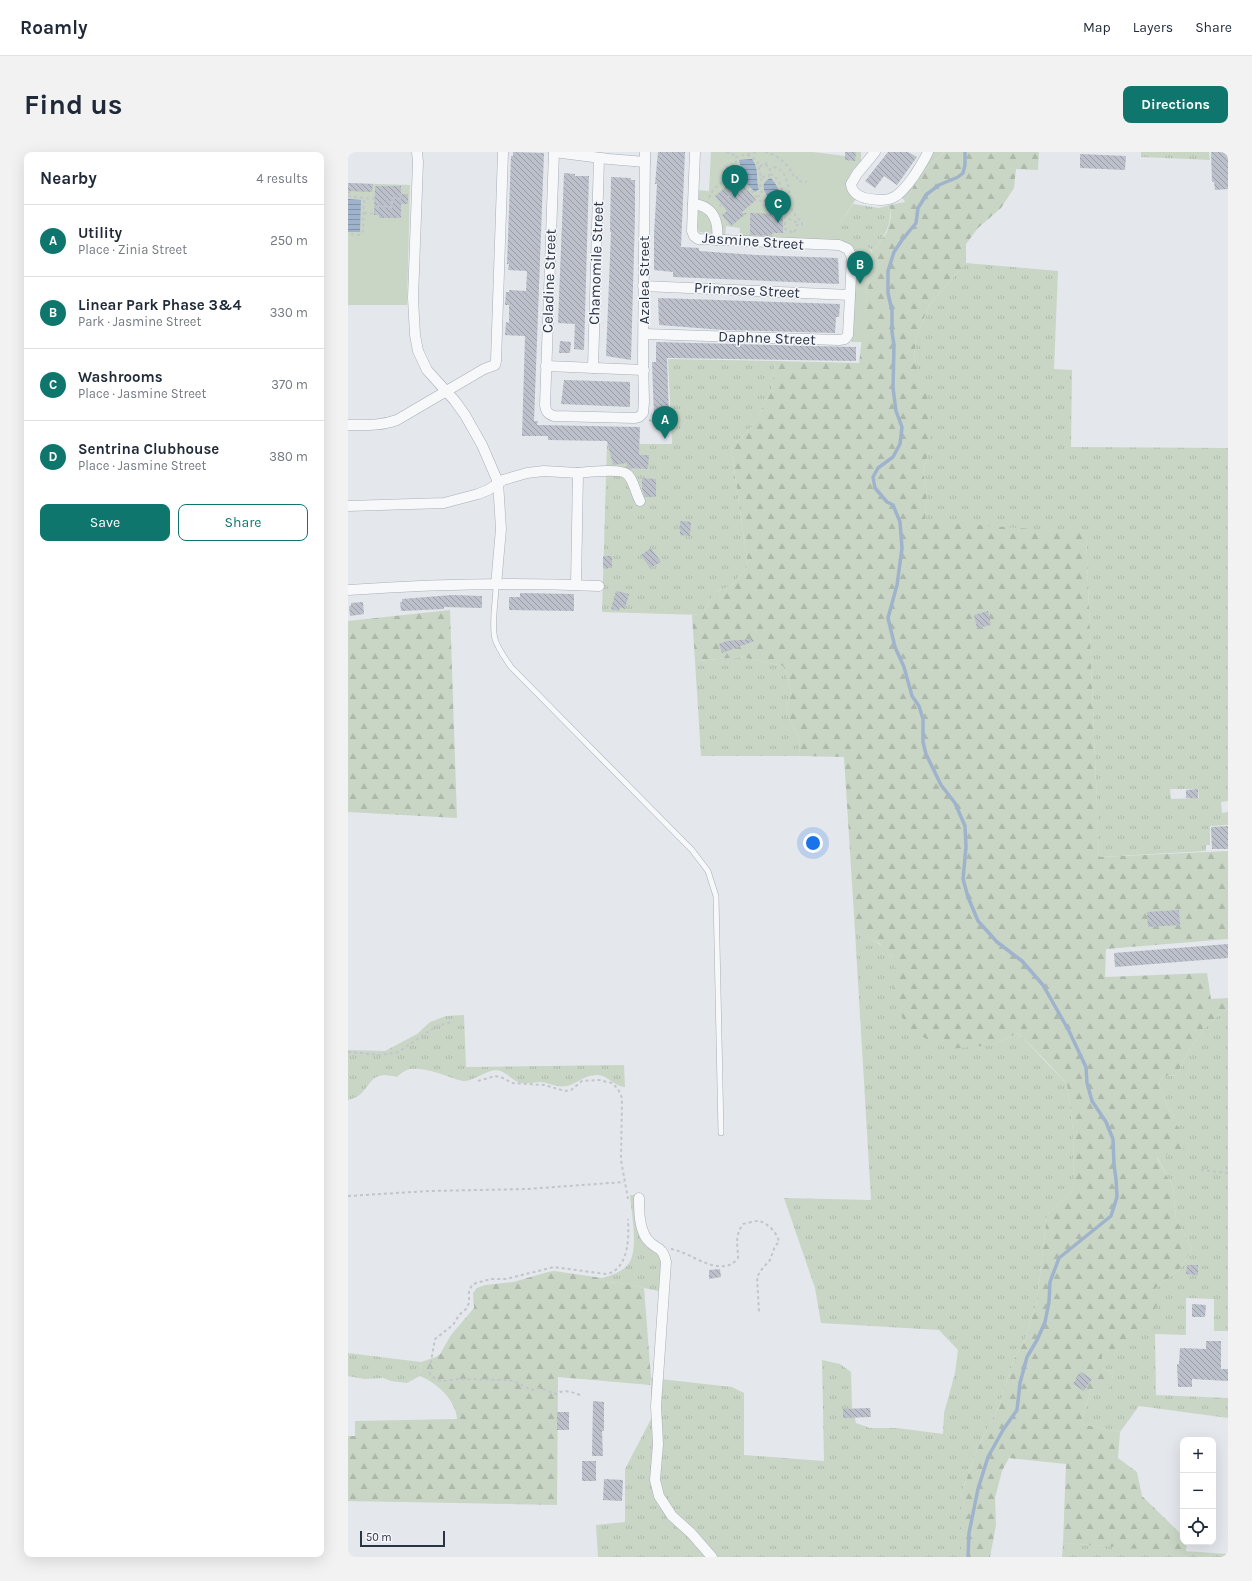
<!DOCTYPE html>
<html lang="en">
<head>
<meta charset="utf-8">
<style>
	body { margin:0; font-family:Karla,sans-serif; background:#f2f2f3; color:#1f2937 }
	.controls { position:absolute; right:12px; bottom:12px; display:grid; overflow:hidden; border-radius:8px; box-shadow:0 4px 16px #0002 }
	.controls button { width:36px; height:36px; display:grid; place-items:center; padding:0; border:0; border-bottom:1px solid #e0e1e3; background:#fff; color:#1f2937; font:20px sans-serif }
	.scale { position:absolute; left:12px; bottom:10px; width:85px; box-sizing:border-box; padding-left:4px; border:2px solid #2b3445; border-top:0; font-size:11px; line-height:14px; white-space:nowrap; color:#2b3445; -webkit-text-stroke:3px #f4f6f9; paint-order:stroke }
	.you { position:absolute; left:465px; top:691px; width:14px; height:14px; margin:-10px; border:3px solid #fff; border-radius:50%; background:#1a73e8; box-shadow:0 0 0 6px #1a73e833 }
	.badge { display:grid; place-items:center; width:26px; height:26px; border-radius:50%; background:#0f766e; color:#fff; font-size:13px; font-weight:700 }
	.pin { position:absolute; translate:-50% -33px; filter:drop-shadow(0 1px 2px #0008) }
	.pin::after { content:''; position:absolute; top:21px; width:14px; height:12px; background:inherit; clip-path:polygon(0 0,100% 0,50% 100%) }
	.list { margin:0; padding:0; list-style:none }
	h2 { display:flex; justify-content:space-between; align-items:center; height:52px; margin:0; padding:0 16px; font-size:17px }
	h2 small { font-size:13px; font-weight:400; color:#747a83 }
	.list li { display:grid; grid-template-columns:26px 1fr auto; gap:12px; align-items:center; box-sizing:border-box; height:72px; padding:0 16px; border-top:1px solid #e0e1e3 }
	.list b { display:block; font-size:15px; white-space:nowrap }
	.list p { margin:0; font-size:13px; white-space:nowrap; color:#747a83 }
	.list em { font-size:13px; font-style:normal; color:#747a83 }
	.actions { display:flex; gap:8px; padding:12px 16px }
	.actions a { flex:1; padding:9px 0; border:1px solid #0f766e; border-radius:8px; text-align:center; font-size:14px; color:#0f766e }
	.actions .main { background:#0f766e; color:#fff }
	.icon { flex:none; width:22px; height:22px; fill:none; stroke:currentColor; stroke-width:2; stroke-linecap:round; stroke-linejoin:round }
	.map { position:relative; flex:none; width:880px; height:1405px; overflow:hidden; border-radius:8px }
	header { display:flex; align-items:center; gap:24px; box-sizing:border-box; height:56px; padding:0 20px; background:#fff; border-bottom:1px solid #e0e1e3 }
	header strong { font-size:19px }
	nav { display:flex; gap:22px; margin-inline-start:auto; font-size:14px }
	.intro { display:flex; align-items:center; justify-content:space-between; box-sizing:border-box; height:96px; padding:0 24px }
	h1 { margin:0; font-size:28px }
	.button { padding:10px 18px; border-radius:8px; background:#0f766e; color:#fff; font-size:14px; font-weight:700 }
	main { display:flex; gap:24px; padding:0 24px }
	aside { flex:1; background:#fff; border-radius:8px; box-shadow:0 4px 16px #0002 }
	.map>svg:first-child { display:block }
</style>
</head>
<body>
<header>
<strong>Roamly</strong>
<nav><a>Map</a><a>Layers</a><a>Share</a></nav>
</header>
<div class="intro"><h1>Find us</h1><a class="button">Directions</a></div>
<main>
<aside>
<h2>Nearby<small>4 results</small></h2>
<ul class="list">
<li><span class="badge">A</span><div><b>Utility</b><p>Place · Zinia Street</p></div><em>250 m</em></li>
<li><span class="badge">B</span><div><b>Linear Park Phase 3&amp;4</b><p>Park · Jasmine Street</p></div><em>330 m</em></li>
<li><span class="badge">C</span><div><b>Washrooms</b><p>Place · Jasmine Street</p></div><em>370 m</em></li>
<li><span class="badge">D</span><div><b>Sentrina Clubhouse</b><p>Place · Jasmine Street</p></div><em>380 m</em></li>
</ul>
<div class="actions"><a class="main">Save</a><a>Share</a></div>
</aside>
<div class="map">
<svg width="880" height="1405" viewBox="0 0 880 1405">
	<defs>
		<pattern id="grass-tufts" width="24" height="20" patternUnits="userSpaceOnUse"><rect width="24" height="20" fill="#c9d6c5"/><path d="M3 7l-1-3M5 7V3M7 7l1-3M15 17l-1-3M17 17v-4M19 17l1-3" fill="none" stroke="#adb8ab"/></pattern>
		<pattern id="forest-firs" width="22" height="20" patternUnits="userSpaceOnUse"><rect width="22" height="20" fill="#c9d6c5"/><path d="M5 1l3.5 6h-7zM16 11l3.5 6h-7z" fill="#adb8ab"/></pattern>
		<pattern id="water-rules" width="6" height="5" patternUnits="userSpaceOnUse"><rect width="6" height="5" fill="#9fb4cc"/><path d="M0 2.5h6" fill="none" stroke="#8293a7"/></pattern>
		<pattern id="building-back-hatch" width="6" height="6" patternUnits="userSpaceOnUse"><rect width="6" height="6" fill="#bbc0ca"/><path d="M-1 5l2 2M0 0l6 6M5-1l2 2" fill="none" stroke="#989da6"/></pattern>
	</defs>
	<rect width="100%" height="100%" fill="#e4e7ec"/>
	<g fill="url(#grass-tufts)" fill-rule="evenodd">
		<path d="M793,0H861L862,8L793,5Z"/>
		<path d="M505,52L531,56L542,53C544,75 536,84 524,101L523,97L491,83V72Z"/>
		<path d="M618,111L710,119L706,217L724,218L723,295L880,296V649L873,650L874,661L880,660V673L862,674V693H858V699L751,705L738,382L577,370L579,340L575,319L581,299L566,206L568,186L581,153ZM822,637H850L851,646L823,647Z"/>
		<path d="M320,207L427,209L424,237L405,274L383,295L400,414L383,434L367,440L354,463L254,460L259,292H324Z"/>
		<path d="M393,505L435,514L443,539L438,559L452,589L451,604H353L347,509Z"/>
		<path d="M507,779C524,787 543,795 548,816C549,821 547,829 546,835L645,893L670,881L719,932L725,977L726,1037L699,1063L689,1149L676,1190L665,1209L651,1254L629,1298L612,1345V1405H250L248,1373L277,1370V1317L303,1267V1226L384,1235L396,1241V1303L476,1309L474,1208L492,1212L503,1220L504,1255L508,1271L522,1276H549L595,1282L596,1261L607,1221L610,1198L591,1178L473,1171L467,1136L436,1046L523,1048Z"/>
		<path d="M880,857V1179H866V1147L838,1146V1183L807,1182L808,1243L880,1246V1266L791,1254L772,1280L733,1272L743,1237L760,1240L766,1220L754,1216L753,1202L787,1179L804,1139L831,1118L844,1097L828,1066L825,1035L809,1005L827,967L817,950L811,931L815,924L829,923C840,899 856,869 880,857Z"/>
		<path d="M116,863L118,915L276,913L277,935C267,935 261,924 250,923C234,922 226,937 210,934C203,933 198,930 192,930C186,930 179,932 174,931C163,929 158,918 147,918C137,919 124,930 115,929C97,925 82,915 62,917C57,918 52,922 49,925C45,924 40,923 36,923C18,924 21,944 0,948V898L37,899L69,882L82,870L98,864Z"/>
		<path d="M282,1043H288L295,1088L299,1095L312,1101C316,1112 317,1130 310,1139L272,1131L256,1130L254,1126C264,1123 275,1120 281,1111C291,1096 283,1060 282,1043Z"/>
		<path d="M0,1201L73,1210L72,1224L59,1231L43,1229L35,1226L16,1227L0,1224Z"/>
		<path d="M715,1391L880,1402V1405H714Z"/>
	</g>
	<g fill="url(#forest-firs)">
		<path d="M596,0H691L690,18L668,17L666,36L653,56L630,76L618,92V111L581,153L568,186L566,206L579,244L584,272L581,299L575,319L579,340L577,369L738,381L751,705L880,699V787L758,797L757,825L859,821L863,847L880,846V857C856,869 840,899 829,923L815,924L811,931L817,950L827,967L836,996L809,1006L825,1035L828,1066L844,1097L831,1118L804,1139L809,1152L803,1168L780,1184L774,1200L754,1202V1216L766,1220L760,1241L743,1237L733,1272L772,1280L770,1306L789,1320L794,1344L835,1384V1390H839L838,1400L715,1391L718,1312L661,1306L654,1319L647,1346L648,1373L642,1405H612V1345L629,1298L651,1254L665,1209L676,1190L689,1149L699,1063L726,1037L725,977L719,932L698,909L670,881L645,893L601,897L562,879L549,854L546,835L548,817L543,804L531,791L507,779L496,605L451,604L452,589L438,559L443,539L435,514L393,505L347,509L344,463H354L367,440L383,434L400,414L383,295L405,274L424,237L427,209L511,211L524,101L539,80L543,65L542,53L557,50L571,24Z"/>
		<path d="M102,458L109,666L0,660V469Z"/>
		<path d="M206,1119L254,1126L256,1130L272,1131L296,1136L303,1226L302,1233L210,1225L209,1353L0,1349V1284H7V1269L109,1267C108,1248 89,1231 72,1224L73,1210L88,1205L92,1202L103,1183L126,1156L125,1141L129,1136L137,1133L165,1130L200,1120Z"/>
	</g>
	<g fill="#c9d6c5">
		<path d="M363,0H465L497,4V0H513V9L504,19L498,31L500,40L508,47L491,72V83C502,83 521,91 524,101L514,190H503L509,103L505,95L500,92L391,86L392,76L378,74L377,84L351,80L349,75L350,38L361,39Z"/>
		<path d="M580,0H596L571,24L557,50L552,42Z"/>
		<path d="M0,31L62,33L59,153H0Z"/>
	</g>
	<g fill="url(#water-rules)">
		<path d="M404,7C412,18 407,25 411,37L407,40L398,31C402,18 392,19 391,8Z"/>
		<path d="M423,26C430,34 437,47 429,56L420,54L415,49L420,45C414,37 413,30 423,26Z"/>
		<path d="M0,47L13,48L12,80H0Z"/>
	</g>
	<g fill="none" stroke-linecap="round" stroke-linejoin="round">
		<path stroke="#9fb4cc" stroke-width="3.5" d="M617,0V13L615,21L610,25L591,33L579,42L570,56L568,71L554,88L546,100L540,119V141L544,159V180L546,193L545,236L548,259L554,275L552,292L545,305L530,316L525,325L527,336L539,350L545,353L552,370L554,396L549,433L540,466L547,495L556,515L564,544L571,554L575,567V590L578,602L593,633L607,651L617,674L618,695L615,727L620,745L630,769L649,790L674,809L695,833L721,879L738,915L739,931L744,949L758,970L765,987L766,1013L768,1027L769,1045L763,1064L711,1106L702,1130L701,1150L697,1170L689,1188L679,1205L672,1231L669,1258L655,1278L640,1305L630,1337L621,1381L620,1405"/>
	</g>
	<g fill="url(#building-back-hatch)">
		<path d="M165,0L196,1L186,269H190L189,273L292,275L291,303H301L300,317L281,316L279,315V311L265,313L259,289L200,288V284H174L177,184L157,183L158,170L161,171V153H157L158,140H161V138L178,139L179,119L160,118L161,112H159L163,4H165Z"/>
		<path d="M310,0H337L333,95L351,96V99L408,103L490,106L491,132L325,125V120L306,118V82L309,32H307Z"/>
		<path d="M497,0H508L507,9L497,8Z"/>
		<path d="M540,0H560L569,5L549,33L536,24L527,36L517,29Z"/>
		<path d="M863,0H880V37L867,38L866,30H864Z"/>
		<path d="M732,2L778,4L777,18L732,16Z"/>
		<path d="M216,21L227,22V24H241L236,198L226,197L227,172L210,171Z"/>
		<path d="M263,25L283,26V28H287V63L283,208L258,204L263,80H262Z"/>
		<path d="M389,26L408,48L393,61H399L383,74L374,63L379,59L367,44Z"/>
		<path d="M0,31L25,32L24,40L0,39Z"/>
		<path d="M27,34H53V42H60V52H53V66H31V63H26Z"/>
		<path d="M425,59H435V81H424V84L402,83V61L425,62Z"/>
		<path d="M310,146L492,152L491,165H488L487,181L376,178L311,173Z"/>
		<path d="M212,189L223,190L222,201H211Z"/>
		<path d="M308,190L508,195V209L319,206L321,265H306L304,210H308Z"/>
		<path d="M216,228L282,230V255L213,252Z"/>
		<path d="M294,326L308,327V345H297L294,337Z"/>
		<path d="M332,369L343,370L342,384L332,383Z"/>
		<path d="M303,396L313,410L302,416L293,403Z"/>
		<rect x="255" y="404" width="9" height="12"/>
		<path d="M268,439L281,442L277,457L272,455L271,459L263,457Z"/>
		<path d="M172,441L226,442V459L161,458V445H172Z"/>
		<path d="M104,443L134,444V456L96,455V457L53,459L52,450H54V447Z"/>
		<path d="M15,450L16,462L2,464L1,454H3V451Z"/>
		<path d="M640,459L643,473L629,476L626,463Z"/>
		<path d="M405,487L406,489L374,501L371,492L379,489Z"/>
		<path d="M850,637V646H838V638Z"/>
		<path d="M880,674V697H864L863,675Z"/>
		<path d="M831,758L832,773L800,775L799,760Z"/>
		<path d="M880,792V806L767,815L766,801Z"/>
		<path d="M839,1113H850V1123L838,1122Z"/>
		<path d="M372,1117L373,1125L361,1127V1118Z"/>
		<path d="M844,1152L858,1153L857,1165H844Z"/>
		<path d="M858,1189H873V1217H880V1229L844,1227V1235H830L829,1212H831L832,1196L858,1197Z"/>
		<path d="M733,1220L744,1227L736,1239L725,1232Z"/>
		<path d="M245,1249L256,1250V1279H254L255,1304H244Z"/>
		<path d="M522,1256L523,1265L495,1266V1257Z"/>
		<rect x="209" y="1260" width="12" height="18"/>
		<rect x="234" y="1309" width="14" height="20"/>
		<path d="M256,1327L275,1328L274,1349L255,1348Z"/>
	</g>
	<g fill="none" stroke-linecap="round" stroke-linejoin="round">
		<defs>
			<path id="service" d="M148,433C148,449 143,472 147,487C150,497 157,506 163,515L344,698L360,719L368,744L373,981"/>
			<g id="minor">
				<path d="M69,0L70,10L65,146L67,183L70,199L79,218L107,249L117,263L134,293L150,330L153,377L148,433"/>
				<path d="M206,0L197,253C198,260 200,262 206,264L287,266L291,265L295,261L296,250L295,206L297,0"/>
				<path d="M206,0L261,7L297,10"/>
				<path d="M527,0L509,22L503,32C504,41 510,44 517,46C544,52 551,45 566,24C571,16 576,9 580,0"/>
				<path d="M345,52C366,54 371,70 369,88"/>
				<path d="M295,134L502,143"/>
				<path d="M296,182L491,188L497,187L500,183L504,105L500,97L491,93L350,87L346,84L344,79L347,0"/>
				<path d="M198,214L296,218"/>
				<path d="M245,216L251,6"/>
				<path d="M0,273C17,273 33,274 49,268L136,217L147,213L148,209L155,0"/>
				<path d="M0,354L96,351L130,342L140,338L155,328L179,321L196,319L230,321"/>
				<path d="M228,433L230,321C240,320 274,316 280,323C285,327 288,342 292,349"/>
				<path d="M0,438C83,432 168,430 251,434"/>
				<path d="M291,1046C291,1059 291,1076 299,1087C308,1099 314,1092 318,1110L308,1254L310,1292L307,1328L311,1344L324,1364L343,1381L364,1405"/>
			</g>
		</defs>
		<use href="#service" stroke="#a9aeb7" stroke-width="6"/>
		<use href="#minor" stroke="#a9aeb7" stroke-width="11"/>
		<g stroke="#c2c5cb" stroke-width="2" stroke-dasharray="3 3" stroke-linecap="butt">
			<path d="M378,0L389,4"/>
			<path d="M408,0L388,5V12C394,18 398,22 396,31L419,56L431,57L436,53L437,65"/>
			<path d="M417,0C431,3 441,13 446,25H449L450,29L459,30"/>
			<path d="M399,3C417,10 407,16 414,25L412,32L414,41L409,46"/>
			<path d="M418,13L419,9"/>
			<path d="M412,15L414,13H418L422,17"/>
			<path d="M422,22C434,27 435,42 436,53"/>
			<path d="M414,25L421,24L422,17L427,15C443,21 440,44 444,58C446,63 451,67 454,70V73H449L446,81L437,77V65L448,70L449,73"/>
			<path d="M1,39V44"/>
			<path d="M384,42L390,37L388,34L391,31L398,39L401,37"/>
			<path d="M0,44L16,46L15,78L12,83L0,82"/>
			<path d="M361,46L365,38L375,29"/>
			<path d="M29,54L44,55V46L58,47"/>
			<path d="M372,55L373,51L384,42C377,33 371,26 378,15L388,12"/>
			<path d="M16,61L29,62V47L16,46"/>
			<path d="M301,268L310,271H319V282H315L314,271"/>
			<path d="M0,900L33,903L50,900L89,874L104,870"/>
			<path d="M130,929L147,924L155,926L164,931L196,933L217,939L223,938L234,929L251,928L264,931L270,937L274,946L273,1008L280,1047"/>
			<path d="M853,1018L880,1021"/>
			<path d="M0,1044L81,1039L179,1037L276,1030"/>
			<path d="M323,1097C343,1100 373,1128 390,1106C390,1091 386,1086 395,1072C400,1071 406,1069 411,1069C420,1071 430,1082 431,1090L427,1094L422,1108L414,1117L409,1125L411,1160"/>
			<path d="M232,1243C224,1240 216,1237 208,1242L192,1236L183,1238L170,1231L161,1228L110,1227L96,1229L90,1228L82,1223V1215L87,1187L105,1173L111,1163L118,1157L121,1151V1139L124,1133L128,1131L143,1127H158L206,1115L258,1122C281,1118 281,1085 280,1067"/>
		</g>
		<use href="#service" stroke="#f7f8fa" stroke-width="5"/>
		<use href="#minor" stroke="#f7f8fa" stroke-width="10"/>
	</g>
	<g text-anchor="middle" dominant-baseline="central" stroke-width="3" stroke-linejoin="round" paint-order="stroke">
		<g font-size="15" fill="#2b3445" stroke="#f4f6f9">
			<text transform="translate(405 89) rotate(4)">Jasmine Street</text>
			<text transform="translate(248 111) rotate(-88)">Chamomile Street</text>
			<text transform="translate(296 128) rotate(-90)">Azalea Street</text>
			<text transform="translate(201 129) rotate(-88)">Celadine Street</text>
			<text transform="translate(399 138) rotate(3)">Primrose Street</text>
			<text transform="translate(419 186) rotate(2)">Daphne Street</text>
		</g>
	</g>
</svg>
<div class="controls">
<button>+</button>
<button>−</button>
<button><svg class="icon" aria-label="locate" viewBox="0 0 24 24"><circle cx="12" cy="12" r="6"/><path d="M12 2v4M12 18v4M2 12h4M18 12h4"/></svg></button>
</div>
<div class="scale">50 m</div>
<div class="you"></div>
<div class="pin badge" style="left:317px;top:287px">A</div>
<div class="pin badge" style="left:512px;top:132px">B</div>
<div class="pin badge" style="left:430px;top:71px">C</div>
<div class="pin badge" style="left:387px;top:46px">D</div>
</div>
</main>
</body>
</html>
